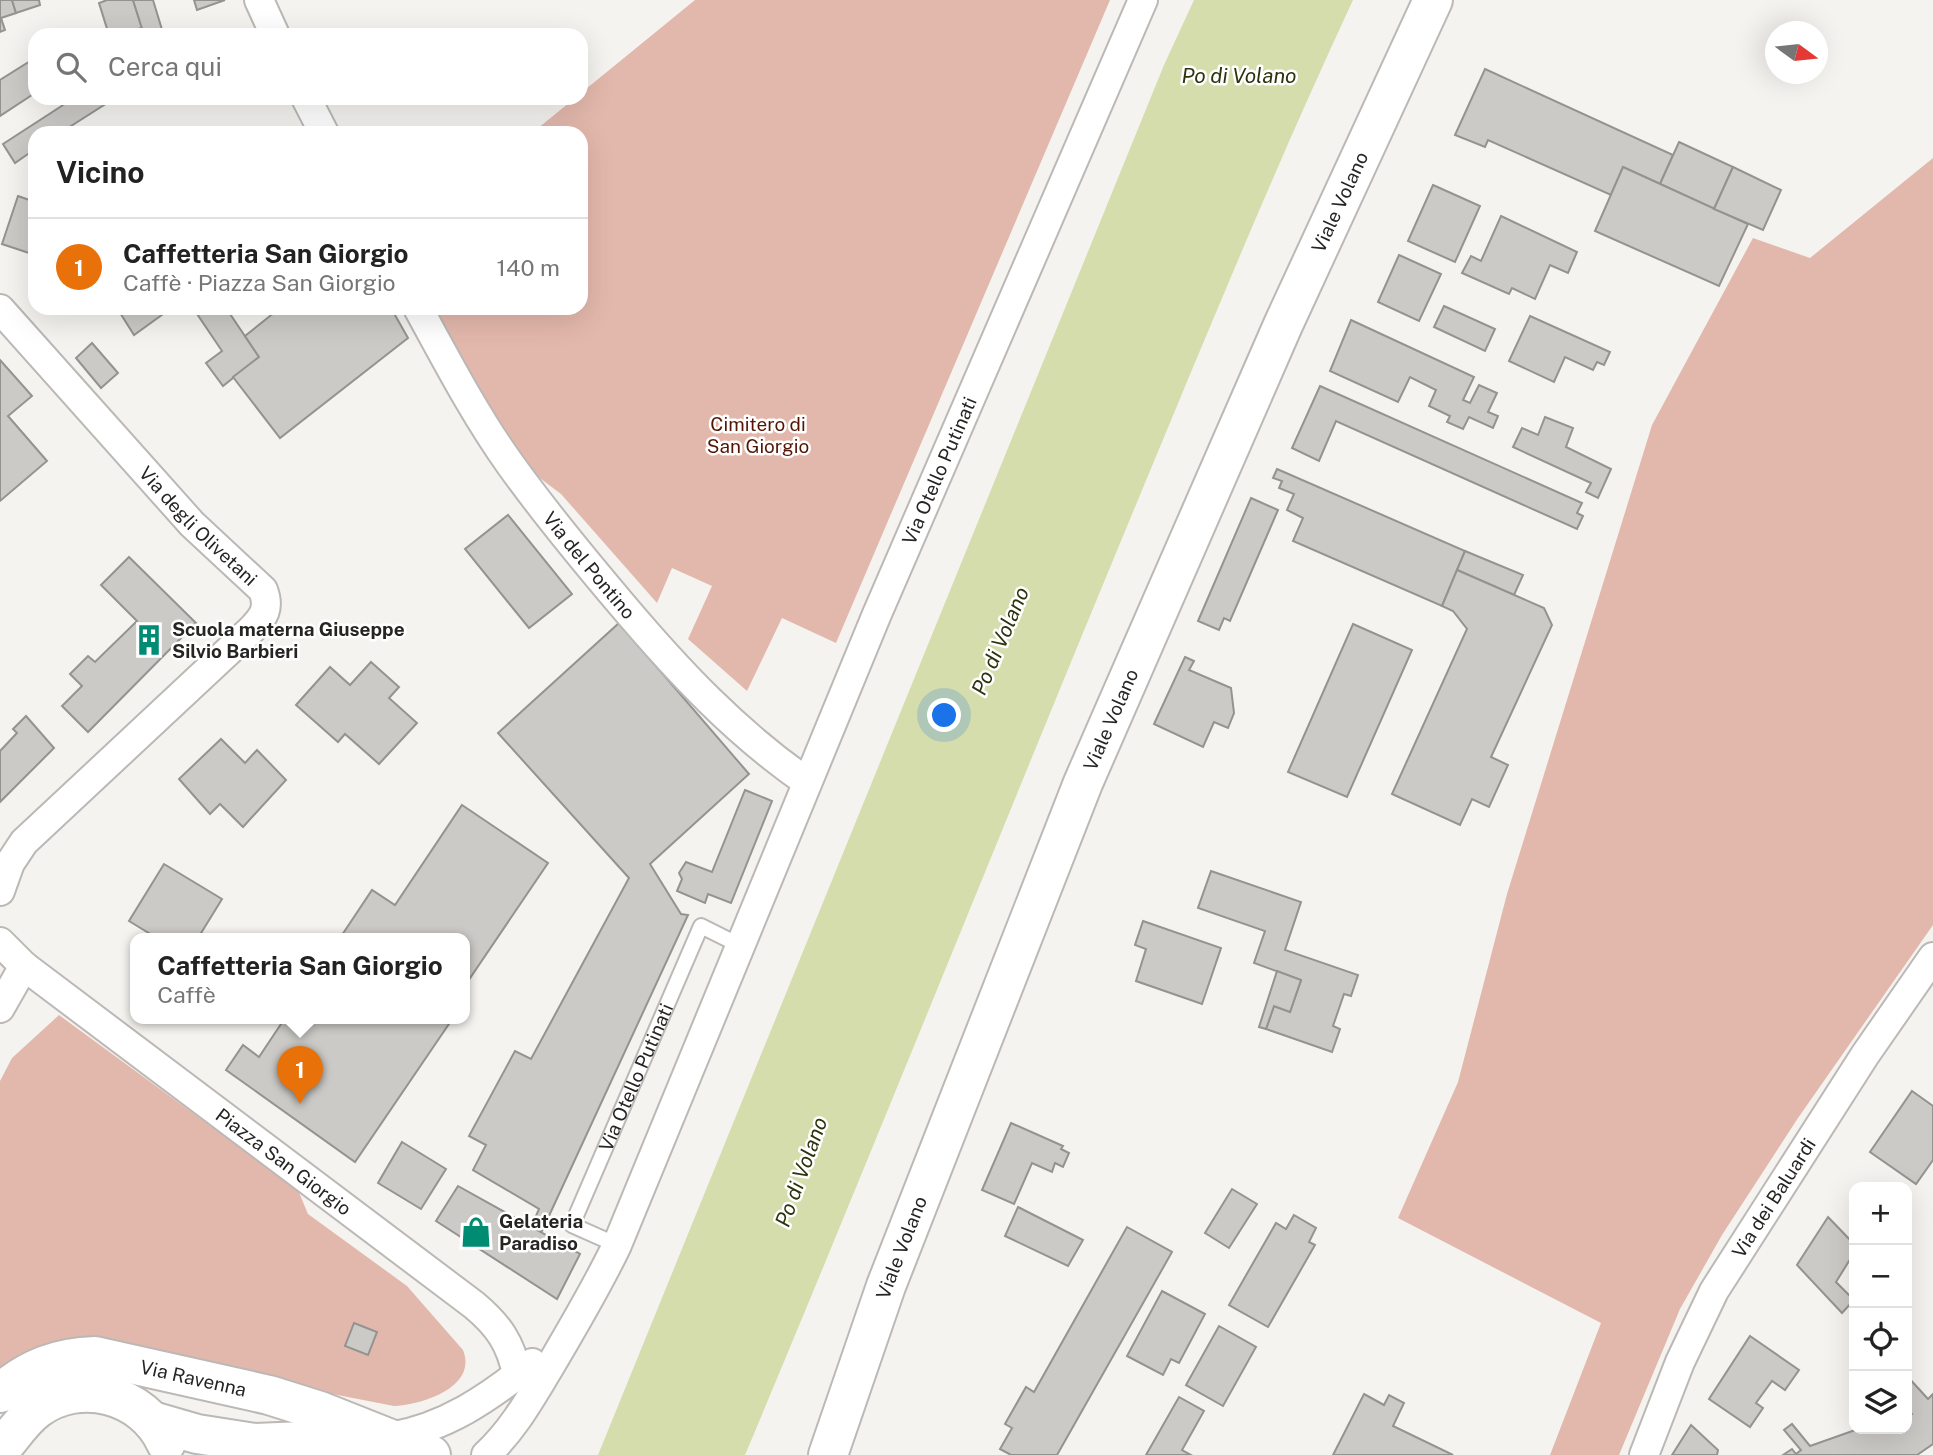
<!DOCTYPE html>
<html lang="it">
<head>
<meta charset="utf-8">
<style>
	body { margin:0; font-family:"Public Sans",sans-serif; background:#f6f6f6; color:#222 }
	.controls { position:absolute; right:21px; bottom:21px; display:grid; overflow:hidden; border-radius:14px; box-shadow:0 7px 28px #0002 }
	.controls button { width:63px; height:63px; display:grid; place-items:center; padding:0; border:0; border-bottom:2px solid #e0e0e0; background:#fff; color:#222; font:35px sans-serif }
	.compass { position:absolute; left:1765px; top:21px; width:63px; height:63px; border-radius:50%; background:#fff; box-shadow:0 7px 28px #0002; rotate:105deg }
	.you { position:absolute; left:945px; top:716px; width:24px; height:24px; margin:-18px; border:5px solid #fff; border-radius:50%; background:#1a73e8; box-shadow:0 0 0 10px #1a73e833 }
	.badge { display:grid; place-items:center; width:46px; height:46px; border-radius:50%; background:#111827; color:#fff; font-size:23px; font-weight:700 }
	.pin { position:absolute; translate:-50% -58px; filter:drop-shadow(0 2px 4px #0008) }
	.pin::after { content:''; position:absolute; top:37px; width:24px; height:21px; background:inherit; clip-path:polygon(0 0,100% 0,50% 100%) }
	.popup { position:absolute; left:130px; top:933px; width:340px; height:91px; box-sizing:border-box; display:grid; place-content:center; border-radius:14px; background:#fff; filter:drop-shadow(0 2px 5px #0005); font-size:23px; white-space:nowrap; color:#767676 }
	.popup b { font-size:26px; color:#222 }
	.popup::after { content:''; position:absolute; left:50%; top:100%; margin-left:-14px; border:14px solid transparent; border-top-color:#fff }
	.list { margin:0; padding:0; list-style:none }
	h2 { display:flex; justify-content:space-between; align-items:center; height:91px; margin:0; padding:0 28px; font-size:30px }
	h2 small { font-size:23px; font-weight:400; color:#767676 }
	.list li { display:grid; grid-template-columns:46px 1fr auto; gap:21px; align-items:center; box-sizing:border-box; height:98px; padding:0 28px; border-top:2px solid #e0e0e0 }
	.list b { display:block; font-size:26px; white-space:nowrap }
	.list p { margin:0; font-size:23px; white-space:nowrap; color:#767676 }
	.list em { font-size:23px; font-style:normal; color:#767676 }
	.icon { flex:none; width:38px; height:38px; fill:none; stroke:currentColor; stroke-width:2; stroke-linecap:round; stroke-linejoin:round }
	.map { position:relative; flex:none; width:1933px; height:1455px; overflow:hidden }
	.search { position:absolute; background:#fff; box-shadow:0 7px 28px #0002; left:28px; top:28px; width:560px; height:77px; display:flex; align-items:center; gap:18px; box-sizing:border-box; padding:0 24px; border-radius:21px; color:#767676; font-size:26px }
	.panel { position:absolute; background:#fff; box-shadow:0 7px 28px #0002; left:28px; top:126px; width:560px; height:189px; border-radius:21px }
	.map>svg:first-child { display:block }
</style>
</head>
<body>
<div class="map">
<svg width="1933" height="1455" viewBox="0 0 1933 1455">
	<rect width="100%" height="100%" fill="#f5f3ef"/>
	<g fill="#e3b8ac">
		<path d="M695,0H1110L836,643L782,618L747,691L688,639L712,586L672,568L657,603L561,494L533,473L468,373L432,308H581V133H532L575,98H581V93Z"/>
		<path d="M1933,158V925L1798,1118L1722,1235L1680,1309L1619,1455H1550L1601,1323L1398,1218L1458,1082L1507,894L1652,425L1753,238L1810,258Z"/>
		<path d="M59,1015L298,1190L308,1214L407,1286L463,1350C478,1387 422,1405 394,1406L133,1355L0,1382V1081L12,1058Z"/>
	</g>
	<path fill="#d5ddac" d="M1194,0H1353C1277,163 1209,329 1140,495C1007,815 879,1136 745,1455H598L1164,65Z"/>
	<g fill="#cbcac6" stroke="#949390" stroke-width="2">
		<path d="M0,0H12L16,13L1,18L5,30L0,32Z"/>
		<path d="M12,0H39L40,5L16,13Z"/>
		<path d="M107,0H133L142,28L109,35L99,3Z"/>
		<path d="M133,0H153L163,33L144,35Z"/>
		<path d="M194,0H225L197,10Z"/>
		<path d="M35,58V93L0,116V80Z"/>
		<path d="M1485,69L1673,155L1660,184L1623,167L1611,195L1488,140L1485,147L1455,135Z"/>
		<path d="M74,98H115L60,133H35V149L15,163L3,144Z"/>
		<path d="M1679,142L1733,167L1714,209L1660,184Z"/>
		<path d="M1623,167L1748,224L1719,286L1595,231Z"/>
		<path d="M1733,167L1781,190L1763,230L1714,209Z"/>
		<path d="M1433,185L1480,206L1455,262L1408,241Z"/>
		<path d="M18,196L35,202V255L2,244Z"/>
		<path d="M1501,216L1577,252L1568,273L1550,265L1535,299L1512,288L1509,294L1462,273L1471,256L1481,261Z"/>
		<path d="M1399,255L1441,274L1419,321L1378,302Z"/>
		<path d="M1444,306L1495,329L1485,351L1434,327Z"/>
		<path d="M117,308H164L166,312L134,335Z"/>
		<path d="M193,308H226L259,357L223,386L206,363L222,351Z"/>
		<path d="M280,308H391L408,338L280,438L233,377L259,357L245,336Z"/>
		<path d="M1530,316L1610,352L1604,365L1597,362L1593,370L1565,357L1554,382L1509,361Z"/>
		<path d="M1351,320L1474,377L1463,400L1470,403L1479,385L1497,393L1488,412L1498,416L1493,428L1469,417L1463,429L1447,422L1450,416L1429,406L1436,390L1410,377L1398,402L1330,371Z"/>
		<path d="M92,343L118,373L101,388L76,358Z"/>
		<path d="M0,360L32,396L8,416L47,461L0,501Z"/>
		<path d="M1320,386L1582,503L1577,513L1583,516L1577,529L1336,421L1319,461L1292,448Z"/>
		<path d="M1545,417L1573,428L1566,447L1611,469L1598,498L1586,492L1591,483L1513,447L1522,428L1538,435Z"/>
		<path d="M1277,469L1465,551L1442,606L1293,541L1303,518L1287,510L1294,494L1279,488L1282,481L1273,478Z"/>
		<path d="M1251,498L1278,510L1230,621L1224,618L1219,630L1198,621Z"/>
		<path d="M508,515L572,594L529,628L465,549Z"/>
		<path d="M1465,551L1523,575L1514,595L1457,570Z"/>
		<path d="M129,557L196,623L88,732L62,706L82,686L70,674L88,656L95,662L137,621L101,585Z"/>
		<path d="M1457,570L1544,608L1552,625L1491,757L1508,765L1489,807L1472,799L1460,825L1392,794L1467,629L1453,611L1442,606Z"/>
		<path d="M619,623L749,774L650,864L681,914L688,915L542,1231L532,1225L539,1209L473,1170L486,1145L469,1136L515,1051L531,1059L629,878L498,733Z"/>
		<path d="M1353,624L1412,650L1347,797L1288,772Z"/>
		<path d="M1185,657L1194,661L1189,670L1231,688L1234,713L1228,728L1214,722L1203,747L1154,724Z"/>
		<path d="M371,662L399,687L389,698L417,723L379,764L345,734L338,742L296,705L330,667L350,685Z"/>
		<path d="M26,716L54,748L0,802V751L17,733L13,729Z"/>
		<path d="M221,739L245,763L257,750L286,780L243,827L220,804L210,814L179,779Z"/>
		<path d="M745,790L772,801L731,903L708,894L705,903L677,891L682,879L679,873L686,862L712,872Z"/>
		<path d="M462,805L548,863L464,987V938H340L372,890L395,905Z"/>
		<path d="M164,864L222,899L198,938H157L129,921Z"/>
		<path d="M1211,871L1301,902L1285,950L1358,975L1351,996L1344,994L1333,1026L1340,1029L1332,1052L1266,1029L1274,1006L1290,1012L1301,980L1254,963L1265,931L1198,908Z"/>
		<path d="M1143,921L1221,948L1202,1004L1136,981L1146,949L1135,945Z"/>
		<path d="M1277,971L1301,980L1290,1012L1274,1006L1266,1029L1259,1027Z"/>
		<path d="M285,1018H453L355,1162L226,1070L243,1045L259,1057Z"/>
		<path d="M1912,1091L1933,1106V1160L1916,1184L1870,1152Z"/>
		<path d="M1011,1123L1063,1146L1061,1149L1069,1153L1063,1167L1055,1163L1052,1172L1032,1163L1014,1204L982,1190Z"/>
		<path d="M402,1142L446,1169L421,1209L378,1183Z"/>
		<path d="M458,1186L580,1254L557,1299L436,1221Z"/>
		<path d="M1232,1189L1257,1204L1229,1248L1205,1233Z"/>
		<path d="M1018,1207L1083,1240L1068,1266L1005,1236Z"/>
		<path d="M1294,1215L1316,1228L1309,1242L1315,1245L1268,1327L1229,1305L1276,1223L1286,1229Z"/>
		<path d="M1828,1217L1854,1244V1253L1836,1282L1854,1300L1842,1313L1797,1265Z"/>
		<path d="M1127,1227L1172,1252L1057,1455H1011L1000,1449L1012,1428L1005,1424L1026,1387L1034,1392Z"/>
		<path d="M1162,1291L1205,1314L1179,1363L1171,1359L1163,1375L1127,1356Z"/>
		<path d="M354,1323L377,1332L368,1355L345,1346Z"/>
		<path d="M1219,1326L1256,1347L1223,1406L1186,1385Z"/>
		<path d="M1750,1336L1799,1370L1785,1390L1772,1381L1756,1403L1763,1408L1750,1427L1709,1399Z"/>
		<path d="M1907,1376L1928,1399L1933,1394V1444L1917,1455H1783L1792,1449L1796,1454L1801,1450L1784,1430L1792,1424L1810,1446L1858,1429H1907V1419L1912,1414L1907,1409Z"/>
		<path d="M1364,1394L1384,1405L1389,1395L1404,1403L1393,1426L1453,1455H1333Z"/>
		<path d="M1179,1397L1204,1411L1182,1450L1191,1455H1146Z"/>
		<path d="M1691,1425L1718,1450L1717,1455H1672Z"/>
	</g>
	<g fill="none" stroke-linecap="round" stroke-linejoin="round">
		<defs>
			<g id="service">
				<path id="s1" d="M617,1245L572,1225L701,926L739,945"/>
			</g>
			<g id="minor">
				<path d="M259,0L275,35"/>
				<path d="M306,98L324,133"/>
				<path id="s2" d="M418,308C447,361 475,415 510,464C545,513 584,560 623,606C678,671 736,733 807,782"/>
				<path id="s3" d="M0,309L192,524L263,590C270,608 264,617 251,630L24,842L10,863L0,891"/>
				<path id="s4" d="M0,942L24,966L474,1305C498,1325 511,1343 517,1375"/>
				<path d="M0,1008L24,966"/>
				<path d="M390,1437C445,1428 489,1398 532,1363"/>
				<path id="s5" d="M486,1455C513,1430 530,1399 549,1368C573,1327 597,1287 617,1245L877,614L1143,0"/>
				<path id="s6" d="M1644,1455L1680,1362L1714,1291L1865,1055L1933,957"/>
			</g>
			<g id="secondary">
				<path id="s7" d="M0,1393C29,1368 58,1357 95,1356L269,1395L320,1411L431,1455"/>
				<path d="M152,1421L197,1434L255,1443L377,1438"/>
				<path d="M0,1450C12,1437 22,1420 37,1409C80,1377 144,1394 166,1443"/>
				<path id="s8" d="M828,1455L886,1286L1083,783L1283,325L1433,0"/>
			</g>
		</defs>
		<use href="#service" stroke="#bbb8b5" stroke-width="18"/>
		<use href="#minor" stroke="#bbb8b5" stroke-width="32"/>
		<use href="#secondary" stroke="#bbb8b5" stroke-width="42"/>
		<use href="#service" stroke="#fff" stroke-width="14"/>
		<use href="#minor" stroke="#fff" stroke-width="28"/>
		<use href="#secondary" stroke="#fff" stroke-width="38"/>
	</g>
	<defs>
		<symbol id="building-bare" viewBox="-9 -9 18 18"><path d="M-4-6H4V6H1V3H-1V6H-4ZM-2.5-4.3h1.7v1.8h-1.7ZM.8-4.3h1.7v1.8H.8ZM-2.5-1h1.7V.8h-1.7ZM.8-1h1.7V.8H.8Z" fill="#008c73" stroke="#fff" stroke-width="2.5" paint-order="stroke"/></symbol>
		<symbol id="shop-bare" viewBox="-9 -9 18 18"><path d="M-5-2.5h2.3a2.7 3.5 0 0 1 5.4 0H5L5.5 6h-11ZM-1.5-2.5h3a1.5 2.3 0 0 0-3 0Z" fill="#008c73" stroke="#fff" stroke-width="2.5" paint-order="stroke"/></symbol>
	</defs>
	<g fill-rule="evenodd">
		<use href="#building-bare" x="127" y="618" width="44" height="44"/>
		<use href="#shop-bare" x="454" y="1210" width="44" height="44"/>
	</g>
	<g text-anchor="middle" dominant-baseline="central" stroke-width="5" stroke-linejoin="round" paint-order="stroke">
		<g font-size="19" fill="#262524" stroke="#fff">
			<text stroke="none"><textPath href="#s8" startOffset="1354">Viale Volano</textPath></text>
			<text stroke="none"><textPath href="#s5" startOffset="1087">Via Otello Putinati</textPath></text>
			<text stroke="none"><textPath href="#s3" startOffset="294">Via degli Olivetani</textPath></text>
			<text stroke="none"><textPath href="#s2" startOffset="310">Via del Pontino</textPath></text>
			<text stroke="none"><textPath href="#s8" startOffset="788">Viale Volano</textPath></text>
			<text stroke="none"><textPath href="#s1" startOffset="210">Via Otello Putinati</textPath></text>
			<text stroke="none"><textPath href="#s4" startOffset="359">Piazza San Giorgio</textPath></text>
			<text stroke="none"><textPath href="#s6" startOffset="289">Via dei Baluardi</textPath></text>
			<text stroke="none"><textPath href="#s8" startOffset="220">Viale Volano</textPath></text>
			<text stroke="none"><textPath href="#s7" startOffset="205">Via Ravenna</textPath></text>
		</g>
		<g font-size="19" fill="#541604" stroke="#fff">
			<text x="758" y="424">Cimitero di<tspan x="758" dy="22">San Giorgio</tspan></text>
		</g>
		<g font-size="19" font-weight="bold" fill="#262524" stroke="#fff" text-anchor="start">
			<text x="172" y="629">Scuola materna Giuseppe<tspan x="172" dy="22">Silvio Barbieri</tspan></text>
			<text x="499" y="1221">Gelateria<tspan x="499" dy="22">Paradiso</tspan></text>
		</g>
		<g font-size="21" font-style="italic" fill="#2e330d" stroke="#fff">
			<text x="1239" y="75">Po di Volano</text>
			<text transform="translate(1000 641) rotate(-67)">Po di Volano</text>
			<text transform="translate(801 1172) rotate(-70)">Po di Volano</text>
		</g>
	</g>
</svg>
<div class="controls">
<button>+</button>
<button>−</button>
<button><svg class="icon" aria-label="locate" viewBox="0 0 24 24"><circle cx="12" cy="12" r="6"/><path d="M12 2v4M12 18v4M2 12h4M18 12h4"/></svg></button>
<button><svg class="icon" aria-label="layers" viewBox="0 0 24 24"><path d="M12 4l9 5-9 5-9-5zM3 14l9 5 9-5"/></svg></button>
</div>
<svg class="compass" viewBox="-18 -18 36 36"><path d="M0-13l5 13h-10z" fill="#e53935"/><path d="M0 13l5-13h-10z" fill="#767676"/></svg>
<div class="you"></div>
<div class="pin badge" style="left:300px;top:1104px;background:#e8710a">1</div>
<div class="popup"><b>Caffetteria San Giorgio</b>Caffè</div>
<div class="search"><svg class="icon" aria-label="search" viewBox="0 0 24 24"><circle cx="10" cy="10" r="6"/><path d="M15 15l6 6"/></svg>Cerca qui</div>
<section class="panel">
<h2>Vicino<small></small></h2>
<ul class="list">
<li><span class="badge" style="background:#e8710a">1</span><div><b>Caffetteria San Giorgio</b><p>Caffè · Piazza San Giorgio</p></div><em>140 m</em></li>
</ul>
</section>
</div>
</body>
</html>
